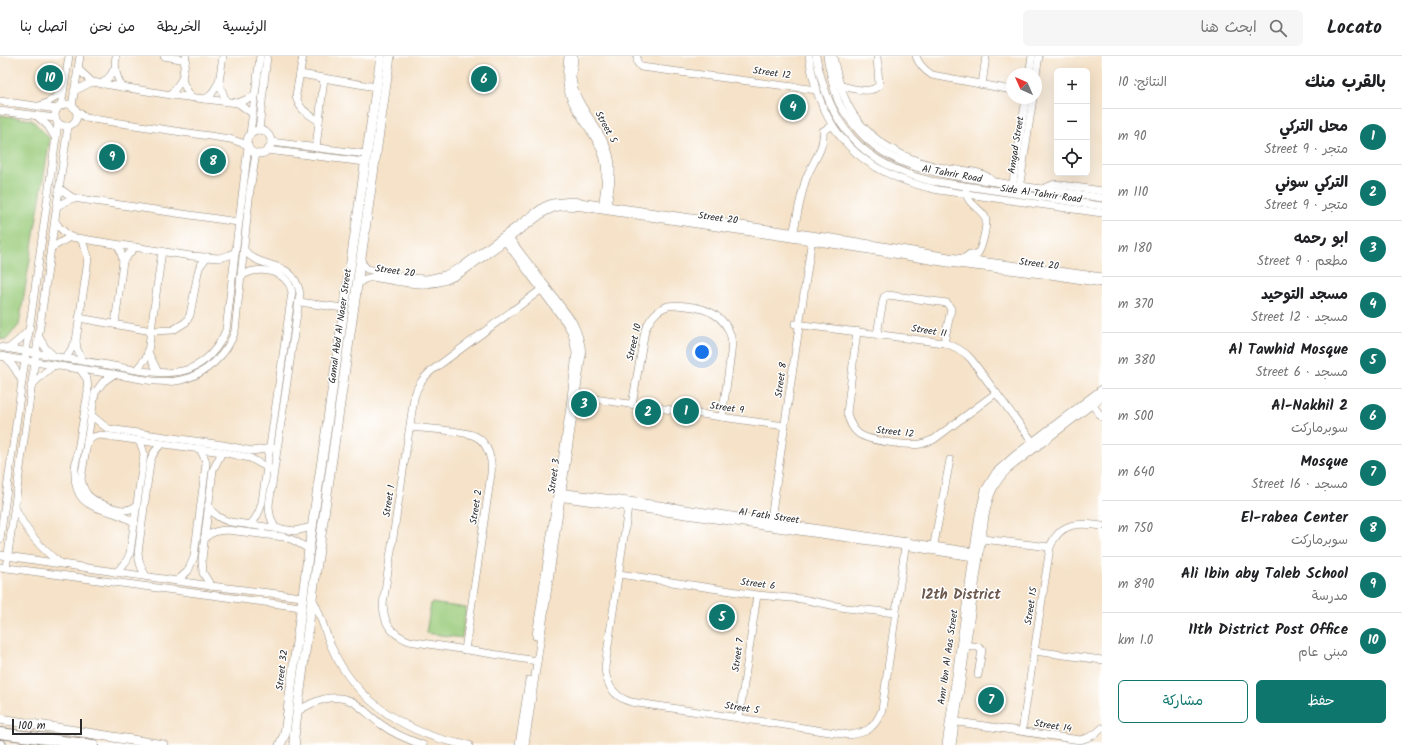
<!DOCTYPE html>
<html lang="ar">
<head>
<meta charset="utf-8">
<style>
	body { margin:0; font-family:Kalam,"Playpen Sans Arabic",sans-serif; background:#f6f6f6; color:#202124; direction:rtl }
	.controls { position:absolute; right:12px; top:12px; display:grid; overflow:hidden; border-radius:6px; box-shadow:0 4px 16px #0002 }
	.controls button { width:36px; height:36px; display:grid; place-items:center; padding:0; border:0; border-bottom:1px solid #e0e0e0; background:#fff; color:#202124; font:20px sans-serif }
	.compass { position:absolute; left:1006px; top:12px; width:36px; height:36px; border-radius:50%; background:#fff; box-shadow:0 4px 16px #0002; rotate:315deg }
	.scale { position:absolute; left:12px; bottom:10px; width:70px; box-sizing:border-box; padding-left:4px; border:2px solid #2b2b2b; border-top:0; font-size:11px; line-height:14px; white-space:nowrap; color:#2b2b2b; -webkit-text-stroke:3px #fff; paint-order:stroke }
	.you { position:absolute; left:702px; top:296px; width:14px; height:14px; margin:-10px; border:3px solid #fff; border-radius:50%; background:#1a73e8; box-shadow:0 0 0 6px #1a73e833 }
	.badge { display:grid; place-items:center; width:26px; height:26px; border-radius:50%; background:#0f766e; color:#fff; font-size:13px; font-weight:700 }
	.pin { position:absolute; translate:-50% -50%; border:2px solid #fff; box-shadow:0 1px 4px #0006 }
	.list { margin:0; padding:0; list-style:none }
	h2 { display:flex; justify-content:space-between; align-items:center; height:52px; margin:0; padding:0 16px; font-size:17px }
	h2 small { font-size:13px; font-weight:400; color:#757577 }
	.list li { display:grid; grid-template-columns:26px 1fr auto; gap:12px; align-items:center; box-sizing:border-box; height:56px; padding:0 16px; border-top:1px solid #e0e0e0 }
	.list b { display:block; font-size:15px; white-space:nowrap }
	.list p { margin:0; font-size:13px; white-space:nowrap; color:#757577 }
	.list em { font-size:13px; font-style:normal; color:#757577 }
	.actions { display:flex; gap:8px; padding:12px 16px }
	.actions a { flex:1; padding:9px 0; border:1px solid #0f766e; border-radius:6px; text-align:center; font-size:14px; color:#0f766e }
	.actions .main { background:#0f766e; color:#fff }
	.icon { flex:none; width:22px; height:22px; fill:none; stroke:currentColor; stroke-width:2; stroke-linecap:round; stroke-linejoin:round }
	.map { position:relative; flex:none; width:1102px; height:689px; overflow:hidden; direction:ltr }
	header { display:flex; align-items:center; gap:24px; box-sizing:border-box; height:56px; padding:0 20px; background:#fff; border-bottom:1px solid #e0e0e0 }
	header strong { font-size:19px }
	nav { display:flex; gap:22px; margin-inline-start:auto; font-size:14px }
	.search { width:280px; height:36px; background:#f6f6f6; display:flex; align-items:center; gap:10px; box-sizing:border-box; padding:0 14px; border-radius:6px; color:#757577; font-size:15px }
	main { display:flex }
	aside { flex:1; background:#fff }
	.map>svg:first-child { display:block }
</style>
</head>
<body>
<header>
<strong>Locato</strong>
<div class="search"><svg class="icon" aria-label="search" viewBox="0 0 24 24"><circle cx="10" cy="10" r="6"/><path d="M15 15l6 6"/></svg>ابحث هنا</div>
<nav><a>الرئيسية</a><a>الخريطة</a><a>من نحن</a><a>اتصل بنا</a></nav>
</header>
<main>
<aside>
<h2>بالقرب منك<small>النتائج: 10</small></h2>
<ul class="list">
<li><span class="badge">1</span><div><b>محل التركي</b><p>متجر · Street 9</p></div><em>90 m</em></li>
<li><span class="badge">2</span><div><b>التركي سوني</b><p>متجر · Street 9</p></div><em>110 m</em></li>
<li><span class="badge">3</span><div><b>ابو رحمه</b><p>مطعم · Street 9</p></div><em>180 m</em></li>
<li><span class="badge">4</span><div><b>مسجد التوحيد</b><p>مسجد · Street 12</p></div><em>370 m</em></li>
<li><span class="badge">5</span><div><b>Al Tawhid Mosque</b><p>مسجد · Street 6</p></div><em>380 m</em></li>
<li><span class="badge">6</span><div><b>Al-Nakhil 2</b><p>سوبرماركت</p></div><em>500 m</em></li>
<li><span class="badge">7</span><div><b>Mosque</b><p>مسجد · Street 16</p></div><em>640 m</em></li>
<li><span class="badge">8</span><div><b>El-rabea Center</b><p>سوبرماركت</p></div><em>750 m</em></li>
<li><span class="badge">9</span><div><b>Ali Ibin aby Taleb School</b><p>مدرسة</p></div><em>890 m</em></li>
<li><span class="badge">10</span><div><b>11th District Post Office</b><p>مبنى عام</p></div><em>1.0 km</em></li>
</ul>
<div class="actions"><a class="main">حفظ</a><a>مشاركة</a></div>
</aside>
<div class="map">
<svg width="1102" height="689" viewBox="0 0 1102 689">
	<rect width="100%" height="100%" fill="#fff"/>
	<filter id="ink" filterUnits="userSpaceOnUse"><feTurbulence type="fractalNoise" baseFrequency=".025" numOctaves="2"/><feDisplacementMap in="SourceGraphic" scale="8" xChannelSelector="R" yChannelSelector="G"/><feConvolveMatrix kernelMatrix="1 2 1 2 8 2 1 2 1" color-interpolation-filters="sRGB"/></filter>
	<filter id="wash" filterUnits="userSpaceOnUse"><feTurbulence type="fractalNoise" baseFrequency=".012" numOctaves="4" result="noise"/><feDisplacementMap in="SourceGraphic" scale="16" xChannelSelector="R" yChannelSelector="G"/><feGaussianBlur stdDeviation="0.9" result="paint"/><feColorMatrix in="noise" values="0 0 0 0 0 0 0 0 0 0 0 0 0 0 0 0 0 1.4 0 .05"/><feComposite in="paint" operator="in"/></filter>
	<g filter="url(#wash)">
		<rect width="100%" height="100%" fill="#f5e2c8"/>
		<g fill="#9acb7a" stroke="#627b52">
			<path d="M0,59L32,64L50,83L19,269L6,284L0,283Z"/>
			<path d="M431,547L466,552L462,582L426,577Z"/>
		</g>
	</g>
	<g filter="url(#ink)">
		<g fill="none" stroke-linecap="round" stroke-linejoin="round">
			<defs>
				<g id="minor">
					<path d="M116,0C114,12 116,20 122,31"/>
					<path d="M164,0L186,4"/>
					<path d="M223,0L219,26L226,46"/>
					<path d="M303,0L296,39C298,53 308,58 319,65"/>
					<path d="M568,0C567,11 565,23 568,34C574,58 598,78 604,103C608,119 604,136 602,152"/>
					<path d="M574,0C574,7 572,15 572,21C574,50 601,71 609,98C614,116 609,135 607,153"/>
					<path d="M637,0V6L641,11L817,34"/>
					<path d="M809,0C820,78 862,118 938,134L1102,157"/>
					<path d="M816,0C829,69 861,108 931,125L1102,150"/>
					<path d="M827,0C830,16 833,32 839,47C844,57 851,66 858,74C891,113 941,118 988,125C1026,131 1064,136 1102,142"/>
					<path d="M833,0C836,15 840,33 847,47C865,85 909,107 949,113C963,115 983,114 992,125"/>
					<path d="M916,0C919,9 924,14 932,19L1012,34"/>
					<path d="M78,13L92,26L171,39L238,47L253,58"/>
					<path d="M300,18L376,31"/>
					<path d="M1029,18L1032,0"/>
					<path d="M1036,18L1039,0"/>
					<path d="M182,23L184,29L191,41"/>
					<path d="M102,28L110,20L115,12"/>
					<path d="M982,29L986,0"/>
					<path d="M841,30C852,32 871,39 879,29L877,0"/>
					<path d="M74,35L92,26"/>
					<path d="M171,39L182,23L186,0"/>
					<path d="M205,43L211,39L219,26"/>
					<path d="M0,45L57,53"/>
					<path d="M238,47L255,40"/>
					<circle cx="66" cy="59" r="11"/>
					<path d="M39,50C49,47 58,41 63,31"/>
					<path d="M61,50L69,0"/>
					<path d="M72,50L80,0"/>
					<path d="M75,54L86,62L230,83L248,89"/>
					<path d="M0,55L55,62"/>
					<path d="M37,60L48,70L56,83"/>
					<path d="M259,74L267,0"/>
					<circle cx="259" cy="86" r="12"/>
					<path d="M250,78L260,0"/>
					<path d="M271,86L366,98"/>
					<path d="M316,92L324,22"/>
					<path d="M267,94L365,106"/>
					<path d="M59,132L73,142L238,166"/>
					<path d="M1012,133L1026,42"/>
					<path d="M1042,133L1055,128L1102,135"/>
					<path d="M1019,134L1033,42"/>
					<path d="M57,150L73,142"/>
					<path d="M55,165L59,171L70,181L191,200L219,202L230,199L235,196"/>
					<path d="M793,178C797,161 800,143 805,126C810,108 825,95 823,75L832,70"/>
					<path d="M507,179L572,265C578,276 581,285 582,298L525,689"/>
					<path d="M503,182L567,268L572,277L576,297L570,351L536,580"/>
					<path d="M51,192L70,181"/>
					<path d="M244,194C262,216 292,201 300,237L269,449C269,459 271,465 276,473"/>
					<path d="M963,203L970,198H977C982,194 988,166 985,161C980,152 966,147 966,135"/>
					<path d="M123,205L135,191"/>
					<path d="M360,205L367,213L408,222L427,223L445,219L461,211L543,151L552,147L572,145L846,184L949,201L1051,214L1102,221"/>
					<path d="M241,220C259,209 287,214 292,236L262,446C260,455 257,462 250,469"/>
					<path d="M357,230C361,224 365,222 373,221C406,227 434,236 464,215L545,156L554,152L563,150L582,151L845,190L948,207L1050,219L1102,227"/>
					<path d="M299,246L343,252"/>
					<path d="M79,262L152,275L173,274L186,266L190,259L198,216L200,210L207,201"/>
					<path d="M115,268L123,205L120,193L117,189"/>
					<path d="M795,268L944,287C955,290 963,294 971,303L1035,389"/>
					<path d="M857,275L847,357C849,365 852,373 859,378C869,385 909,390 921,388C925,387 929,385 933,384L996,337"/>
					<path d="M877,278L883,245L884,241L888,239L947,247L951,253L944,287"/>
					<path d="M39,281L46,293L54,300"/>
					<path d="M76,285L77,293L83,305"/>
					<path d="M0,291C34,297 68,303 102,308C128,312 164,322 189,313C207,306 219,291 226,274L248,91"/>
					<path d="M8,293L19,284L29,274"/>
					<path d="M148,296L158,316"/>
					<path d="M0,300C37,307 74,312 112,318C134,321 159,329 181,324C206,318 227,299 235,275L250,134L256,97"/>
					<path d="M7,302L15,313L22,325"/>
					<path d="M64,302L69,297L76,285L87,211L88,200L81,183"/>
					<path d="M80,313L87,323L88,336L75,411C72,461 107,447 135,467"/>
					<path d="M137,313L146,302L148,296L162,195"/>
					<path d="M114,318L103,326L95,337L81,423C82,428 83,433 87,438C93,446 115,454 125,454C130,454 133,452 137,450"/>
					<path d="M31,330L42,319L54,309"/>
					<path d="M573,340L785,370"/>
					<path d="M1090,346L1102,361"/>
					<path d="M632,349L645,274C650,263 656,254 668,250C674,249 680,249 686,250C707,252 725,259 731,281C733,291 730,302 729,312C727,328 724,345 722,361"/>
					<path d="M91,359L103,369L109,373L223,389L252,395L272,392"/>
					<path d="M410,371C426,373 461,374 475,380C488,386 493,405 491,418L465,594"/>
					<path d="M87,386L93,381L100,379L222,396L250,402L270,413"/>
					<path d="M559,436L659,449L980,497"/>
					<path d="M558,441L905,490L979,502"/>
					<path d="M629,445L605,611C606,629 614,641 631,646L739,662L849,679C868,677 875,671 882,654L906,485"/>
					<path d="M208,450C214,459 220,463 230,466L295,475L312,471"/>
					<path d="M15,451C25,474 40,492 60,507"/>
					<path d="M770,470L812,182"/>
					<path d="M204,482C212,476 218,474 228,474L284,481L293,484L309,493"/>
					<path d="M0,483L58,67"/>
					<path d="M982,483L1050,491"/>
					<path d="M933,493L950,404"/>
					<path d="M0,499L211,530L302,541"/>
					<path d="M0,511L301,551"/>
					<path d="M6,512L68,70"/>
					<path d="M117,516L127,504L130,497L144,398L142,391L138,384"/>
					<path d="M619,518L757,539L802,543L846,552L896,557"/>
					<path d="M146,520C141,513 139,506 138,497L150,407C152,398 155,393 162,388"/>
					<path d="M177,525L188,515L194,501L206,408L205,403L200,393"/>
					<path d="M211,530L203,517L202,503L213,414L222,396"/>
					<path d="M312,542C321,558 324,574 331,590C355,646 411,681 469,689"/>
					<path d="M967,589L978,591L982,594L978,619"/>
					<path d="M1034,595L1102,604"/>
					<path d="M537,605L409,585C390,577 384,568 383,548L414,342C417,330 422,323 431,315L546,230"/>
					<path d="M298,655C314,645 334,636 353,646C363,652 372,662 382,669C394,678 409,684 423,689"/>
					<path d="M739,662L757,539"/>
					<path d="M951,665L1080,684C1089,682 1096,679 1102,672"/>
					<path d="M1022,675L1050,491C1060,466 1079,466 1102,470"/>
					<path d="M519,689L529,624"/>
					<path d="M946,689L979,459L985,434L996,416L1014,400L1102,333"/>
					<path d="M952,689L985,460C989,439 993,428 1008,413L1102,341"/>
				</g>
				<g id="major">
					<path d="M0,663L163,689"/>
					<path d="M280,689L285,678L309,493L381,0"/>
					<path d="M295,689L294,681L312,542L390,0"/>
				</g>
				<g id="highway">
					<path d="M0,677L93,689"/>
					<path d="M0,689H1"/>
				</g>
			</defs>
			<use href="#minor" stroke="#90867a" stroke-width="8"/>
			<use href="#major" stroke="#90867a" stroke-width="10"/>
			<use href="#highway" stroke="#90867a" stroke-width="12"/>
			<use href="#minor" stroke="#fff" stroke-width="7"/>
			<use href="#major" stroke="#fff" stroke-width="9"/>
			<use href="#highway" stroke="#fff" stroke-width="10"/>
		</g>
	</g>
	<g text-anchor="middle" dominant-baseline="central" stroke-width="3" stroke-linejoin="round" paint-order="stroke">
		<g font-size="10" fill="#2b2b2b" stroke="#fff">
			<text transform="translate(772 17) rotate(8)">Street 12</text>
			<text transform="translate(606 71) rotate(61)">Street 5</text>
			<text transform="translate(1016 89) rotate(-81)">Amgad Street</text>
			<text transform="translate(952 118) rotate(10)">Al Tahrir Road</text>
			<text transform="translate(1041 138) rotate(8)">Side Al Tahrir Road</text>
			<text transform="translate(718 162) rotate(8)">Street 20</text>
			<text transform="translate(1039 208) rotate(7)">Street 20</text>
			<text transform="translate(395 215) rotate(8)">Street 20</text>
			<text transform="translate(340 270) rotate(-82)">Gamal Abd Al Naser Street</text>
			<text transform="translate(929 275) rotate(9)">Street 11</text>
			<text transform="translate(634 286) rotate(-77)">Street 10</text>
			<text transform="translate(781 324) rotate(-82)">Street 8</text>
			<text transform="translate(727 352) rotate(8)">Street 9</text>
			<text transform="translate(895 376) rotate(6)">Street 12</text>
			<text transform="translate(554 420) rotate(-82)">Street 3</text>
			<text transform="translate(389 445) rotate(-81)">Street 1</text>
			<text transform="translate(476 451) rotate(-81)">Street 2</text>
			<text transform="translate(769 460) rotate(8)">Al Fath Street</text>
			<text transform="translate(758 528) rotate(7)">Street 6</text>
			<text transform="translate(1031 550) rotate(-81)">Street 15</text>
			<text transform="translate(738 599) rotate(-82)">Street 7</text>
			<text transform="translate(948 601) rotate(-82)">Amr Ibn Al Aas Street</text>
			<text transform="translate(282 614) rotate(-83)">Street 32</text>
			<text transform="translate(742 652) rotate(9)">Street 5</text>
			<text transform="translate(1053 670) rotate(9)">Street 14</text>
		</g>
		<g font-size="14" font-weight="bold" fill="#6c5a4f" stroke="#fff">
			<text x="961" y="539">12th District</text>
		</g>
	</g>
</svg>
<div class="controls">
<button>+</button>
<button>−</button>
<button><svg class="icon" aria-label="locate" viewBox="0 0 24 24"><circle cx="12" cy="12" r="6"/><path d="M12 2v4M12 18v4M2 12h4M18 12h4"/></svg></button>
</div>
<svg class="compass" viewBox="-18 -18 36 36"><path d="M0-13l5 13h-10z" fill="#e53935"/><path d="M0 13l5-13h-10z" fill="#757577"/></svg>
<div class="scale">100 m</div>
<div class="you"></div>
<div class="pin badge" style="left:686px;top:355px">1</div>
<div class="pin badge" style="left:648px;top:356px">2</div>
<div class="pin badge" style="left:584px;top:348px">3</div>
<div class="pin badge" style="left:793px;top:51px">4</div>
<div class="pin badge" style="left:722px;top:561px">5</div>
<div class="pin badge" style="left:484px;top:23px">6</div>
<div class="pin badge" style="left:991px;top:644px">7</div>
<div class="pin badge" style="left:213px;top:105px">8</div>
<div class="pin badge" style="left:112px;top:101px">9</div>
<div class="pin badge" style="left:50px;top:22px">10</div>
</div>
</main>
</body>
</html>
